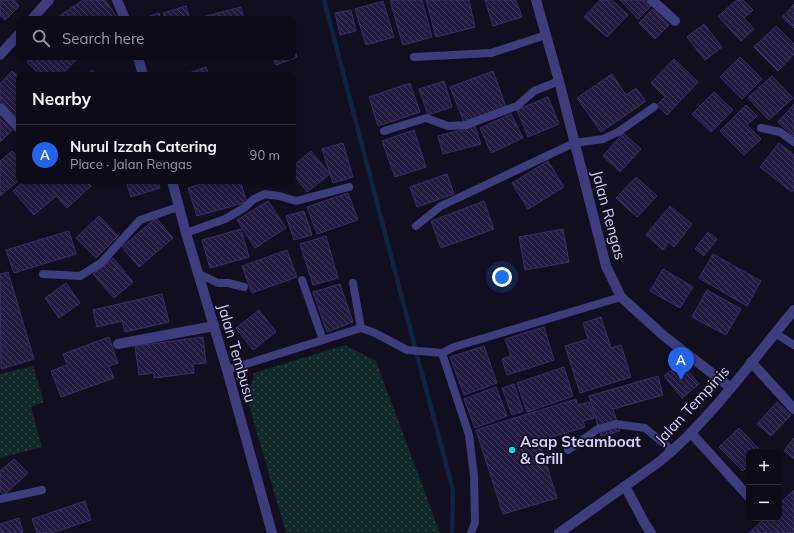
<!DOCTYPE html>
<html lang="en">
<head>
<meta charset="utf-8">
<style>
	body { margin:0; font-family:Mulish,sans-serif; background:#161320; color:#f1f3f6 }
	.controls { position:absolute; right:12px; bottom:12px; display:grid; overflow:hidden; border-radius:8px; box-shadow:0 2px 10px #0003 }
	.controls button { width:36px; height:36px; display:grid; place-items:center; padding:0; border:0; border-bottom:1px solid #2d2b36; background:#0d0a17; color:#f1f3f6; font:20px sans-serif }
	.you { position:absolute; left:502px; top:277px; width:14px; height:14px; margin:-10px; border:3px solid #fff; border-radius:50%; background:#1a73e8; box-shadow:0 0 0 6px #1a73e833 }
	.badge { display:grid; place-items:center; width:26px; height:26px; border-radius:50%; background:#2563eb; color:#fff; font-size:13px; font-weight:700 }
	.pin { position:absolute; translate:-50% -33px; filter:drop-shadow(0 1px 2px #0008) }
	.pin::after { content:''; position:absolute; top:21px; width:14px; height:12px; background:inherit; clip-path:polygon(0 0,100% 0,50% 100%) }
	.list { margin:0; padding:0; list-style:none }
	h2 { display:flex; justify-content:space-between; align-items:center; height:52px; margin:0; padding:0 16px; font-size:17px }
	h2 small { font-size:13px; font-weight:400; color:#9a9aa1 }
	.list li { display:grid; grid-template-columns:26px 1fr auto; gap:12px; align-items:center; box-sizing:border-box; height:60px; padding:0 16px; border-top:1px solid #2d2b36 }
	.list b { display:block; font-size:15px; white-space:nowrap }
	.list p { margin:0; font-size:13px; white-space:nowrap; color:#9a9aa1 }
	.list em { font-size:13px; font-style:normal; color:#9a9aa1 }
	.icon { flex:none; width:22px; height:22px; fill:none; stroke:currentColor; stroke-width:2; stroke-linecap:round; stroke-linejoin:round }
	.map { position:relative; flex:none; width:794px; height:533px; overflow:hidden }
	.search { position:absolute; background:#0d0a17; box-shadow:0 2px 10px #0003; left:16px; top:16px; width:280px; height:44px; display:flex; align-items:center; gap:10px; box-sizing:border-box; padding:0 14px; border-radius:8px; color:#9a9aa1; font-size:15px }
	.panel { position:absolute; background:#0d0a17; box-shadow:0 2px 10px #0003; left:16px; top:72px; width:280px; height:112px; border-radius:8px }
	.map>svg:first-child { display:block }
</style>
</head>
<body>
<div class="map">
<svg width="794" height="533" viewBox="0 0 794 533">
	<defs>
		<pattern id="grass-dots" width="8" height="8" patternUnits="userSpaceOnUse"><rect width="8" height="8" fill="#112928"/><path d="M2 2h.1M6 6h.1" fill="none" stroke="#334748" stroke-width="1.8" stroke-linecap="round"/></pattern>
		<pattern id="building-back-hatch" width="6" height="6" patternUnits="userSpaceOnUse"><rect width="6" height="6" fill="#221b3f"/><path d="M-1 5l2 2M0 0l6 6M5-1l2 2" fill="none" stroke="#413b5c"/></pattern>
	</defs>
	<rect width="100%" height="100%" fill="#110e1f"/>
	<g fill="url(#grass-dots)">
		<path d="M345,345L376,361L440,533H286L247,398L254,373Z"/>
		<path d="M33,366L44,402L31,407L42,447L0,458V374Z"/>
	</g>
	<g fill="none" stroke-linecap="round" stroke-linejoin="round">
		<path stroke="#102442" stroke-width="4.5" d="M324,0L408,321L453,490L452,533"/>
	</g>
	<g fill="url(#building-back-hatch)" stroke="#3a2f6a">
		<path d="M0,0H14L19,6L5,20L0,15Z"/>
		<path d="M83,0H105L118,19H59L58,17Z"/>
		<path d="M395,0H422L432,37L403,45L390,1Z"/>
		<path d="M426,0H469L475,27L436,37Z"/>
		<path d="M485,0H516L522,17L493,26Z"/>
		<path d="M600,0H612L628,15L607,37L584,17Z"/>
		<path d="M620,0H645L651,6L638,19Z"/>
		<path d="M737,0H743L753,10L744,18L754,29L741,41L718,16Z"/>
		<path d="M383,1L394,37L366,45L355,9Z"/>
		<path d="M794,4V28L782,17Z"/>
		<path d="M186,6L190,19H165L163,13Z"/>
		<path d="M241,7L244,19H200L199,18Z"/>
		<path d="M653,9L669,25L655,39L639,23Z"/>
		<path d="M351,10L356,31L340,35L335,13Z"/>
		<path d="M159,13L161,19H141Z"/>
		<path d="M704,24L722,47L705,60L687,37Z"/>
		<path d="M776,26L794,44V54L778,71L754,47Z"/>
		<path d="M293,46L297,57L276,65L273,57H293Z"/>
		<path d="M32,57H79L62,75H40L27,62Z"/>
		<path d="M740,57L762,79L742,99L720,77Z"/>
		<path d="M674,59L698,82L667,115L657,105L665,97L651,83Z"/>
		<path d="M206,67L209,75H183Z"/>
		<path d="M92,70L97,75H86Z"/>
		<path d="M12,71L19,77L18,118L0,101V84Z"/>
		<path d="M493,71L506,107L464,122L450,87Z"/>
		<path d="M612,74L626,95L636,88L646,101L601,132L577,98Z"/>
		<path d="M772,76L793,98L769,120L748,98Z"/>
		<path d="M444,81L452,107L428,115L419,89Z"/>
		<path d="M410,83L420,112L378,126L369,97Z"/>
		<path d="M714,92L733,110L711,132L692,114Z"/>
		<path d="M548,97L559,124L528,137L517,110Z"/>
		<path d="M794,104V135L793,136L778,122Z"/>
		<path d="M746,105L757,116L747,125L761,139L744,155L720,131Z"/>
		<path d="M511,114L523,138L491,153L480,128Z"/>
		<path d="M0,118L12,130L0,142Z"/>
		<path d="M475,126L481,144L443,154L438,136Z"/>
		<path d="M414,130L426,167L395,177L382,141Z"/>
		<path d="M623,133L641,149L620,172L603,156Z"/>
		<path d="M343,143L353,177L333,183L322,149Z"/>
		<path d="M779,143L794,155V190L792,192L760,167Z"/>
		<path d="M12,151L19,159V180L0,196V161Z"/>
		<path d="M311,151L330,174L307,192L293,174V166Z"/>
		<path d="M548,161L564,187L528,209L512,183Z"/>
		<path d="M447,174L454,194L417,207L410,187Z"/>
		<path d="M636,177L657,196L637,217L616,198Z"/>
		<path d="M24,181H86L91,186L67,208L56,196L34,215L13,191Z"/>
		<path d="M126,181H158L160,188L131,197Z"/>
		<path d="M211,181H240L247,202L197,216L188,188Z"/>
		<path d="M348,193L358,220L317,234L307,207Z"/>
		<path d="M268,201L286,228L255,248L237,220Z"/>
		<path d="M484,201L494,229L441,248L431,221Z"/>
		<path d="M670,206L692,224L674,247L669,242L663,250L646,235Z"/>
		<path d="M304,211L312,235L294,240L286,216Z"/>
		<path d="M99,216L118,236L96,258L76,238Z"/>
		<path d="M156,218L173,238L139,267L122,247Z"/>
		<path d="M241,229L249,257L210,268L202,240Z"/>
		<path d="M563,229L569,262L525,270L519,237Z"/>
		<path d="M69,231L76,254L14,273L6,250Z"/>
		<path d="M708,232L717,239L704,256L695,249Z"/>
		<path d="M326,236L338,278L313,285L300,244Z"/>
		<path d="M287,250L297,277L252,293L242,266Z"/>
		<path d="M713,254L761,281L747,306L699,278Z"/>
		<path d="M113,258L133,282L114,298L93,274Z"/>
		<path d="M663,269L693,287L680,308L650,291Z"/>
		<path d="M8,272L34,359L1,369L0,274Z"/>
		<path d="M66,283L80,303L59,318L45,298Z"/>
		<path d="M340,284L353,322L327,332L313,292Z"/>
		<path d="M707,290L741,309L726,335L692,317Z"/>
		<path d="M162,294L169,322L125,332L122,321L97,327L93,310Z"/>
		<path d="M259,310L276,332L253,350L236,328Z"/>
		<path d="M601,317L611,348L621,345L631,377L580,393L565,346L588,339L583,323Z"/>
		<path d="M544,327L554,360L507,375L502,359L511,356L505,339Z"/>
		<path d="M109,337L118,363L109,366L114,378L61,397L51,371L67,365L63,354Z"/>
		<path d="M203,337L206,363L193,364L194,373L154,378V373L139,375L135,346Z"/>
		<path d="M484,346L497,383L464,395L450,357Z"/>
		<path d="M681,362L699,384L682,398L664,376Z"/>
		<path d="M564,367L573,396L527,412L517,383Z"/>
		<path d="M658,376L663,395L613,409L620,431L601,436L589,396Z"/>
		<path d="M514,384L523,411L512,415L502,388Z"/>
		<path d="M496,387L507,416L475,428L464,399Z"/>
		<path d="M576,399L578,405L589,402L594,418L583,421L585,427L539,441L557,498L503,514L476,430Z"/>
		<path d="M777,402L791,415L771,436L757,424Z"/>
		<path d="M739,428L762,452H749V465L743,471L719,447Z"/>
		<path d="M794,438V459L784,451Z"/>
		<path d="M14,459L28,473L4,495L0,491V471Z"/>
		<path d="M794,490V533H749L765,518H779V504Z"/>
		<path d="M85,501L91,520L52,533H37L32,519Z"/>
		<path d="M19,518L23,533H0V524Z"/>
	</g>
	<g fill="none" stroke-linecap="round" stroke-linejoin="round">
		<g stroke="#3d3c7c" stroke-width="8">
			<path d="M414,57L491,53L546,35"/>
			<path d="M761,128L780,132L794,142"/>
			<path d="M384,131L426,118L448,126L466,125L517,106L534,91L559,81"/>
			<path d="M416,226L441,206L574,143L603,139L618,132L654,107"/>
			<path d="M186,233L225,219L244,208L254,199L265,194L279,196L296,201L349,187"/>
			<path d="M197,273L218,283H228L244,287"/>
			<path d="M43,274L80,276L101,263L140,220L178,207"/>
			<path d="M302,280L323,340"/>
			<path d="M353,283L361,328"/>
			<path d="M775,333L794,345"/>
			<path d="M227,370L361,328L375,333L407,350L442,353"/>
			<path d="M568,450L598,429L616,424L645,428L673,451"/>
			<path d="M0,499L42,490"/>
			<path d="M471,533L475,522L474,476L469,435L442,353L454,347L621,297"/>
		</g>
		<g stroke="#3d3c7c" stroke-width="10">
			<path d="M117,0L125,19"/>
			<path d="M536,0L559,81L606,266L621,297L664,336L731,388"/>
			<path d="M652,0L675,21"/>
			<path d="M138,57L143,75"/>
			<path d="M0,108L19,128"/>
			<path d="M172,181L186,233L227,370L272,533"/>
			<path d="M118,344L214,326"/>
			<path d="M751,362L794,409"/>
			<path d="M691,433L749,497"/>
			<path d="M625,486L644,522L651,533"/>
			<path d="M559,533L659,462C711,419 751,362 794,310"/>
		</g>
		<g stroke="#3d3c7c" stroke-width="10">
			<path d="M32,19L49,0"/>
			<path d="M0,55L19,34"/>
		</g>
	</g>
	<circle fill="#0ed6e9" stroke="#110e1f" stroke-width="1.5" cx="512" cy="450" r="4"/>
	<g text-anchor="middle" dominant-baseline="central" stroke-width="3.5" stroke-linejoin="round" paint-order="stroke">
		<g font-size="15" fill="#d4cffc" stroke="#110e1f">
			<text transform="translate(609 215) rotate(75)">Jalan Rengas</text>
			<text transform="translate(237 353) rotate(74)">Jalan Tembusu</text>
			<text transform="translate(692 405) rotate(-47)">Jalan Tempinis</text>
		</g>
		<g font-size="15" font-weight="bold" fill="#d4cffc" stroke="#110e1f" text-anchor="start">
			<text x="520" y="441">Asap Steamboat<tspan x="520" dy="17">&amp; Grill</tspan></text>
		</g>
	</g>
</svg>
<div class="controls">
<button>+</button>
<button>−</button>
</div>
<div class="you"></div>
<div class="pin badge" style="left:681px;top:380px">A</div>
<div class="search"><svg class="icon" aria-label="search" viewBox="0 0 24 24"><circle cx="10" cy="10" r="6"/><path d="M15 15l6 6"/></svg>Search here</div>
<section class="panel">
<h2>Nearby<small></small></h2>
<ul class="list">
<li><span class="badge">A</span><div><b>Nurul Izzah Catering</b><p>Place · Jalan Rengas</p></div><em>90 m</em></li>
</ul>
</section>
</div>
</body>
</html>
